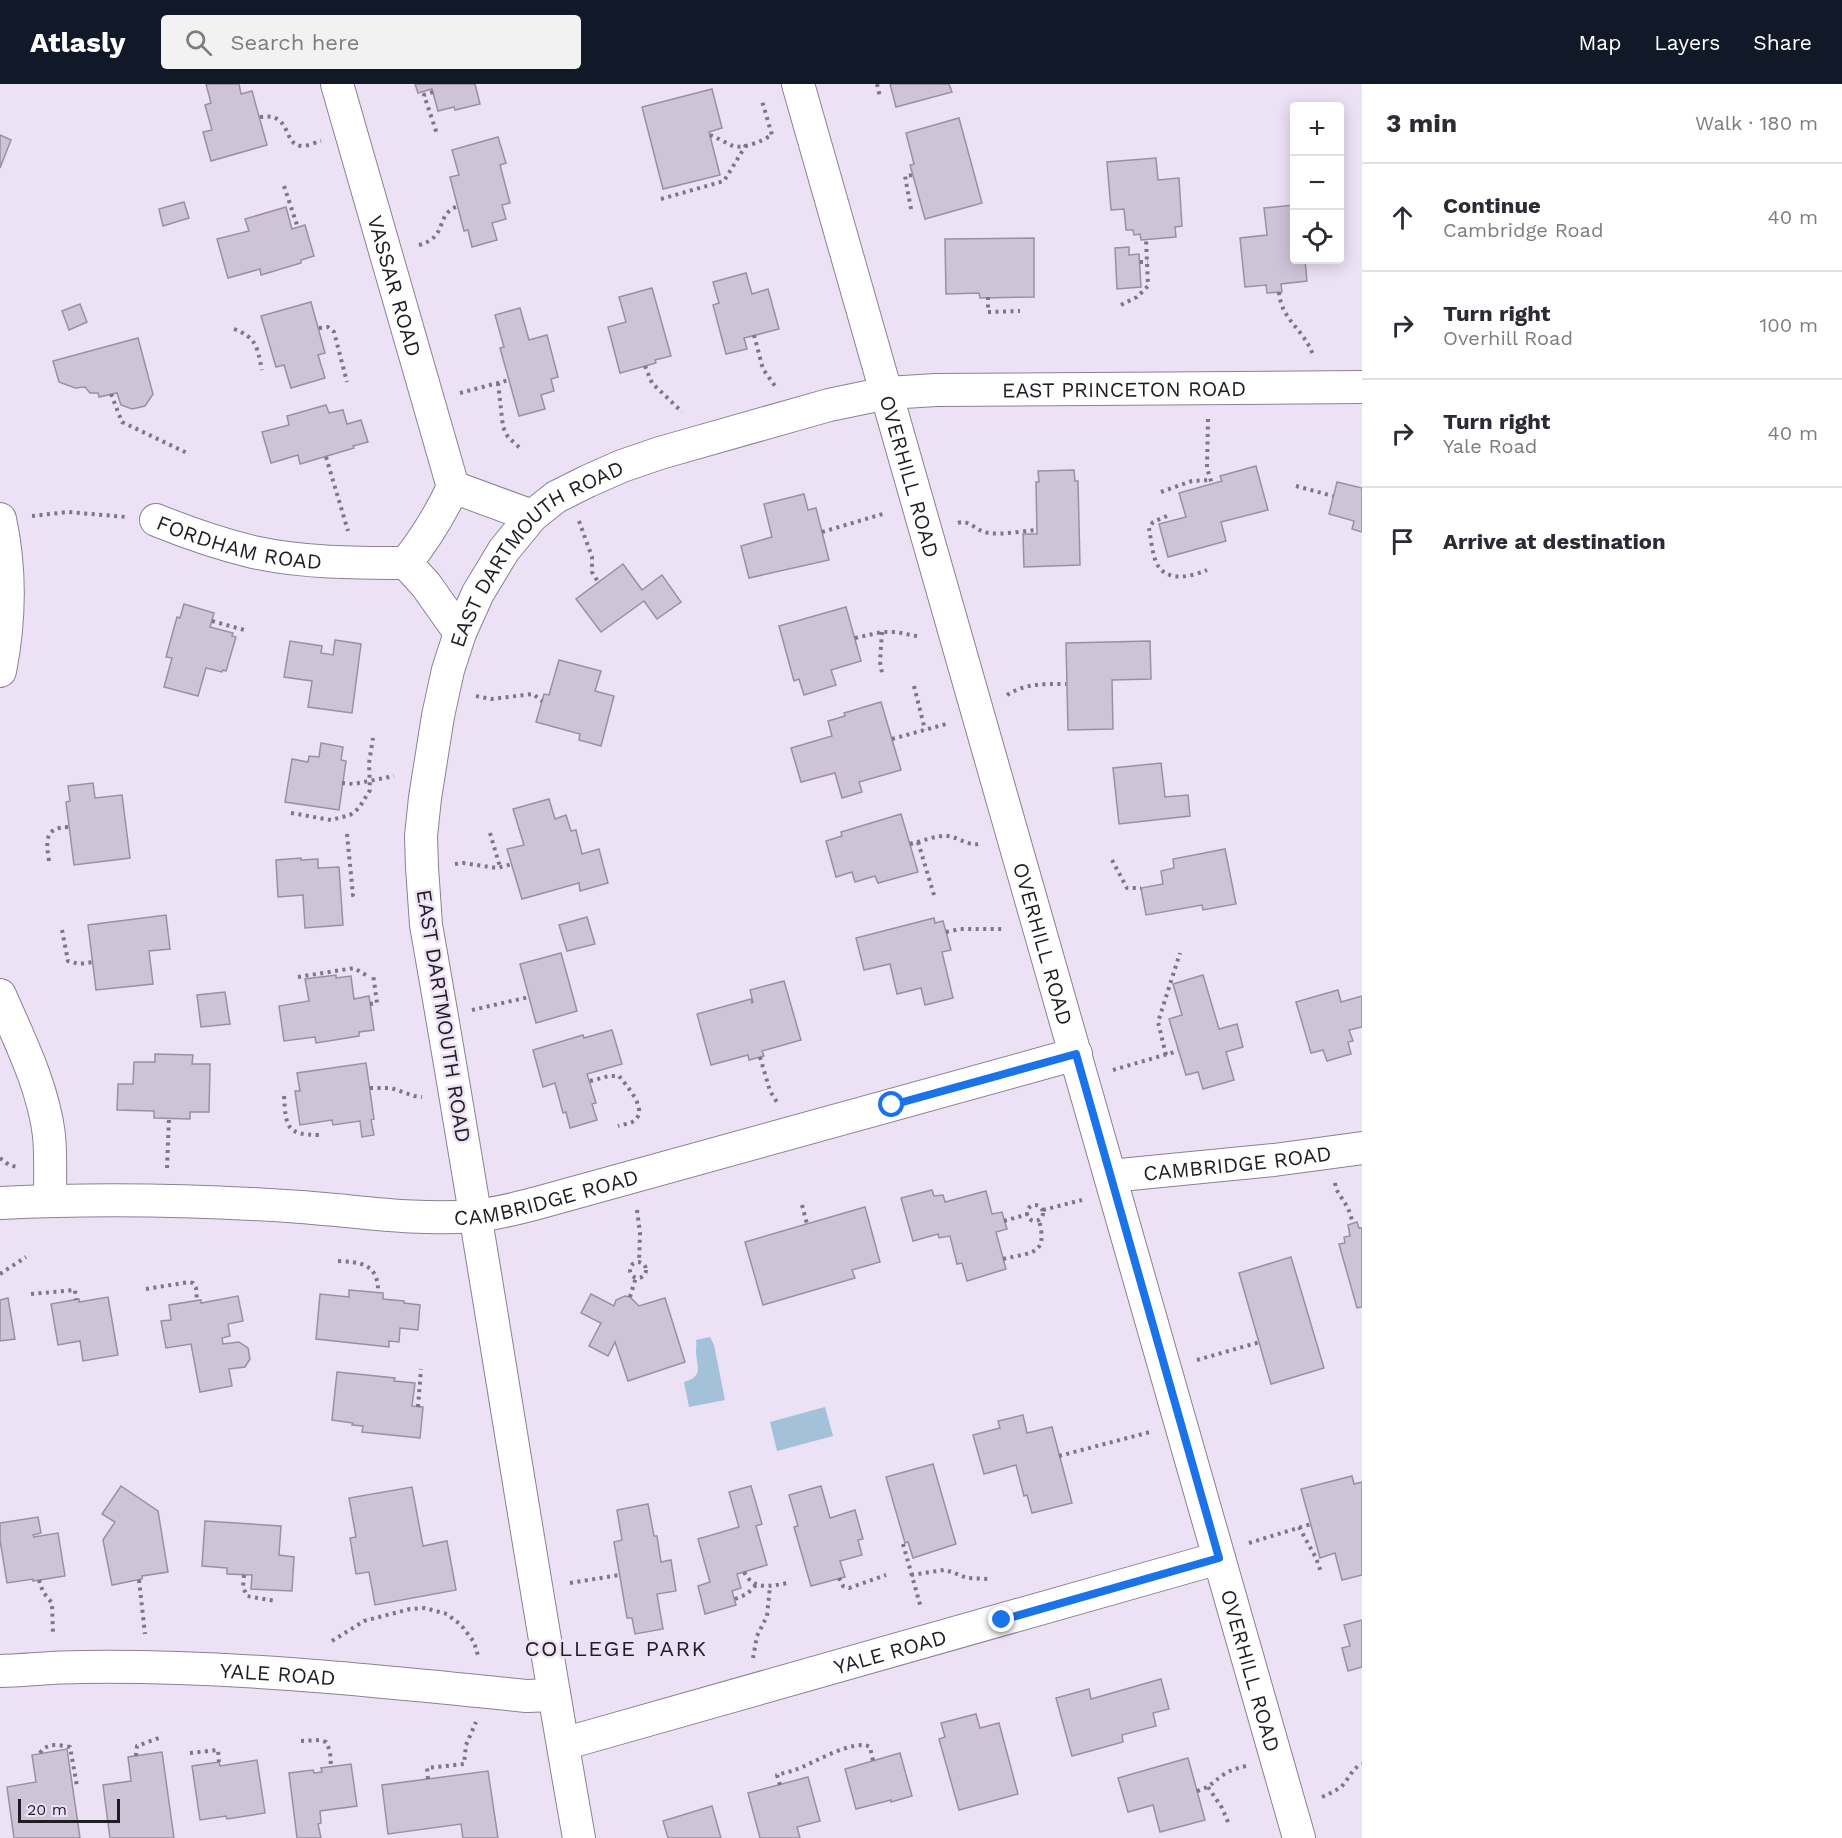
<!DOCTYPE html>
<html lang="en">
<head>
<meta charset="utf-8">
<style>
	body { margin:0; font-family:"Work Sans",sans-serif; background:#f2f2f3; color:#2b2b33 }
	.controls { position:absolute; right:18px; top:18px; display:grid; overflow:hidden; border-radius:6px; box-shadow:0 3px 15px #0003 }
	.controls button { width:54px; height:54px; display:grid; place-items:center; padding:0; border:0; border-bottom:2px solid #e1e1e2; background:#fff; color:#2b2b33; font:30px sans-serif }
	.scale { position:absolute; left:18px; bottom:15px; width:102px; box-sizing:border-box; padding-left:6px; border:3px solid #211d24; border-top:0; font-size:16px; line-height:21px; white-space:nowrap; color:#211d24; -webkit-text-stroke:4px #ede1f5; paint-order:stroke }
	.stop { position:absolute; width:18px; height:18px; margin:-14px; border:4px solid #1a73e8; border-radius:50%; background:#fff }
	.stop.end { background:#1a73e8; border-color:#fff; box-shadow:0 2px 6px #0008 }
	.list { margin:0; padding:0; list-style:none }
	h2 { display:flex; justify-content:space-between; align-items:center; height:78px; margin:0; padding:0 24px; font-size:26px }
	h2 small { font-size:20px; font-weight:400; color:#7c7c81 }
	.list li { display:grid; grid-template-columns:39px 1fr auto; gap:18px; align-items:center; box-sizing:border-box; height:108px; padding:0 24px; border-top:2px solid #e1e1e2 }
	.list b { display:block; font-size:22px; white-space:nowrap }
	.list p { margin:0; font-size:20px; white-space:nowrap; color:#7c7c81 }
	.list em { font-size:20px; font-style:normal; color:#7c7c81 }
	.icon { flex:none; width:33px; height:33px; fill:none; stroke:currentColor; stroke-width:2; stroke-linecap:round; stroke-linejoin:round }
	.map { position:relative; flex:none; width:1362px; height:1754px; overflow:hidden }
	header { display:flex; align-items:center; gap:36px; box-sizing:border-box; height:84px; padding:0 30px; background:#111827; color:#fff }
	header strong { font-size:28px }
	nav { display:flex; gap:33px; margin-inline-start:auto; font-size:21px }
	.search { width:420px; height:54px; background:#f2f2f3; display:flex; align-items:center; gap:15px; box-sizing:border-box; padding:0 21px; border-radius:6px; color:#7c7c81; font-size:22px }
	main { display:flex }
	aside { flex:1; background:#fff }
	.map>svg:first-child { display:block }
</style>
</head>
<body>
<header>
<strong>Atlasly</strong>
<div class="search"><svg class="icon" aria-label="search" viewBox="0 0 24 24"><circle cx="10" cy="10" r="6"/><path d="M15 15l6 6"/></svg>Search here</div>
<nav><a>Map</a><a>Layers</a><a>Share</a></nav>
</header>
<main>
<div class="map">
<svg width="1362" height="1754" viewBox="0 0 1362 1754">
	<rect width="100%" height="100%" fill="#ede1f5"/>
	<g fill="#a3c1d9">
		<path d="M710,1253L714,1261L725,1316L689,1323L684,1298C705,1292 696,1282 696,1266C696,1263 697,1260 696,1256Z"/>
		<path d="M825,1323L833,1352L777,1367L770,1338Z"/>
	</g>
	<g fill="#cfc3d7" stroke="#9b90a2" stroke-width="1.5">
		<path d="M206,0H239L241,10L252,7L267,61L211,77L203,48L212,46L205,21L211,19Z"/>
		<path d="M415,0H475L480,20L455,26L454,23L438,27L432,5L418,9Z"/>
		<path d="M890,0H949L952,8L896,23Z"/>
		<path d="M712,5L722,44L709,48L720,91L663,105L642,23Z"/>
		<path d="M959,34L982,119L925,135L910,81L914,80L906,49Z"/>
		<path d="M0,51L11,56L0,84Z"/>
		<path d="M498,53L506,79L500,81L510,119L502,121L506,135L492,139L497,156L472,163L468,146L464,147L450,93L459,91L452,66Z"/>
		<path d="M1156,74L1158,96L1179,94L1182,142L1175,143L1176,153L1141,156L1140,150L1134,151L1133,146H1126L1124,125L1111,126L1107,78Z"/>
		<path d="M184,118L189,134L163,142L159,125Z"/>
		<path d="M1294,121V176H1305L1307,197L1281,200L1282,208L1267,209L1266,201L1245,203L1240,154L1267,151L1264,124Z"/>
		<path d="M286,123L292,145L305,141L314,172L301,176V179L261,191L260,185L228,194L217,155L249,147L245,135Z"/>
		<path d="M1034,154V213L980,214L979,209L946,210L945,155Z"/>
		<path d="M1129,163V171L1139,170L1141,203L1117,205L1115,164Z"/>
		<path d="M746,189L752,210L768,205L779,245L744,254L747,265L726,270L713,221L719,219L713,198Z"/>
		<path d="M652,204L671,272L655,276L656,279L620,289L608,243L626,238L619,213Z"/>
		<path d="M311,218L325,269L318,271L325,294L291,304L284,281L276,283L261,232Z"/>
		<path d="M80,220L87,238L69,246L62,227Z"/>
		<path d="M520,224L529,256L547,251L558,293L551,295L554,307L541,311L545,325L519,332L500,264L504,263L495,231Z"/>
		<path d="M138,254L153,310L145,322L132,325L121,321L117,309L99,313L98,309H90L85,303L75,304L59,298L53,277Z"/>
		<path d="M326,321L329,329L343,326L347,340L361,336L368,358L353,362L354,364L300,380L298,371L271,379L262,348L289,341L287,332Z"/>
		<path d="M1256,382L1268,426L1221,438L1226,457L1168,473L1159,440L1186,433L1179,409L1222,397L1220,392Z"/>
		<path d="M1074,386L1075,397H1078L1080,481L1024,483L1023,450H1037L1036,398H1039L1038,387Z"/>
		<path d="M1337,398L1362,404V448L1352,445L1354,437L1329,430Z"/>
		<path d="M804,410L808,426L816,424L829,476L749,494L741,462L772,453L764,420Z"/>
		<path d="M623,480L642,506L662,491L681,518L657,535L644,517L601,548L576,515Z"/>
		<path d="M184,520L214,529L210,543L233,549L232,552L236,553L226,587L223,586L222,588L206,584L198,612L164,603L172,574L166,573L177,533L180,534Z"/>
		<path d="M846,523L861,577L831,586L836,601L804,611L799,595L794,597L779,542Z"/>
		<path d="M335,556L361,560L352,629L308,623L312,597L284,593L290,557L322,562L321,569L333,571Z"/>
		<path d="M1150,557L1151,595L1112,596L1113,645L1068,646L1066,559Z"/>
		<path d="M559,576L601,587L595,607L614,612L601,662L579,656L580,650L536,638L544,610L549,611Z"/>
		<path d="M881,618L901,686L859,698L862,708L842,714L835,689L801,698L791,664L832,652L828,637L845,632L844,629Z"/>
		<path d="M321,659L343,663L341,676L346,677L339,726L285,718L292,675L308,678L309,672L319,673Z"/>
		<path d="M1161,679L1165,713L1188,711L1190,732L1119,740L1113,684Z"/>
		<path d="M93,699L95,714L122,711L130,774L74,781L66,718L70,717L68,702Z"/>
		<path d="M549,715L555,735L566,731L571,747L576,746L582,770L599,765L608,799L580,807L579,799L522,815L507,765L524,761L513,725Z"/>
		<path d="M901,730L918,788L878,799L875,792L855,798L852,788L836,793L826,757L842,752L841,748Z"/>
		<path d="M1225,765L1236,820L1203,826L1202,821L1146,831L1141,804L1163,800L1161,787L1174,784L1173,775Z"/>
		<path d="M301,774V776L318,775V784L339,783L343,841L305,844L303,811L278,813L276,776Z"/>
		<path d="M166,831L170,865L149,867L153,900L96,906L88,841Z"/>
		<path d="M587,833L595,860L567,867L559,841Z"/>
		<path d="M934,834L935,839L943,837L951,866L942,868L953,914L925,921L921,904L897,910L890,880L864,886L856,854Z"/>
		<path d="M561,869L577,927L536,939L520,880Z"/>
		<path d="M336,891V894L351,892L354,915L369,912L374,946L359,948V952L316,959L315,953L284,957L279,922L309,917L305,895Z"/>
		<path d="M1203,891L1219,945L1237,940L1243,963L1226,968L1234,996L1203,1005L1198,988L1186,991L1169,935L1182,931L1173,900Z"/>
		<path d="M784,897L801,956L762,967L764,972L749,976L748,971L711,981L697,930L751,915L752,919L753,918L750,906Z"/>
		<path d="M1338,906L1341,918L1362,912V943L1349,946L1353,957L1348,958L1351,970L1327,977L1323,966L1311,969L1296,918Z"/>
		<path d="M225,908L230,940L201,943L197,911Z"/>
		<path d="M612,946L622,980L587,990L596,1019L592,1020L597,1036L570,1044L566,1028L563,1029L555,999L543,1003L533,966L583,951L584,954Z"/>
		<path d="M155,970L193,971L192,980H210L209,1028H190V1035L154,1034V1027L117,1026L118,1000H133L134,978H155Z"/>
		<path d="M366,979L374,1035L371,1036L374,1051L362,1053L360,1037L333,1041L332,1036L300,1041L295,1007H300L297,989Z"/>
		<path d="M932,1106L934,1112L943,1111L945,1118L986,1107L992,1130L1002,1128L1007,1145L996,1148L1006,1185L967,1197L962,1179L957,1180L950,1152L939,1154L938,1150L913,1157L901,1114Z"/>
		<path d="M865,1123L880,1178L852,1186L855,1194L763,1221L745,1158Z"/>
		<path d="M1357,1138L1359,1144H1362V1223L1357,1224L1339,1160L1345,1159L1344,1153L1350,1152L1348,1141Z"/>
		<path d="M1291,1173L1324,1284L1271,1300L1239,1189Z"/>
		<path d="M349,1206L383,1209V1215L404,1217V1219L420,1221L418,1246L400,1244L399,1258L389,1257V1263L316,1255L320,1210L349,1213Z"/>
		<path d="M591,1210L614,1222L616,1216L625,1212L630,1213L639,1222L665,1214L685,1278L628,1297L615,1258L608,1272L589,1262L601,1239L581,1229Z"/>
		<path d="M238,1212L243,1237L228,1240L230,1252L222,1254L223,1260L239,1258L248,1264L250,1275L245,1283L229,1285L232,1302L200,1308L191,1260L166,1264L161,1237L171,1236L169,1221L201,1216V1219Z"/>
		<path d="M108,1213L118,1271L83,1277L80,1257L58,1261L51,1220L79,1215V1218Z"/>
		<path d="M8,1214L15,1255L0,1257V1216Z"/>
		<path d="M337,1288L395,1294L394,1297L415,1299L412,1322L423,1323L420,1354L362,1348L363,1342L352,1341L353,1339L332,1336Z"/>
		<path d="M1023,1331L1027,1349L1052,1343L1072,1419L1032,1429L1027,1411L1024,1412L1016,1381L984,1390L973,1351L1000,1344L998,1337Z"/>
		<path d="M933,1380L956,1460L913,1474L908,1458L905,1459L886,1393Z"/>
		<path d="M1352,1392L1354,1400L1362,1398V1491L1342,1496L1335,1469L1320,1474L1301,1405Z"/>
		<path d="M121,1402L158,1427L168,1488L142,1492V1495L112,1501L103,1456L115,1438L102,1430Z"/>
		<path d="M751,1402L762,1440L756,1442L767,1481L737,1490L741,1504L732,1507L736,1521L705,1530L698,1502L710,1498L698,1455L739,1443L729,1408Z"/>
		<path d="M821,1402L830,1434L855,1426L863,1455L858,1456L862,1471L840,1477L845,1493L811,1502L794,1443L798,1442L789,1411Z"/>
		<path d="M412,1403L423,1462L447,1457L456,1506L375,1521L369,1488L356,1490L350,1454L356,1453L349,1414Z"/>
		<path d="M648,1420L654,1452H657L661,1478L671,1476L676,1507L657,1510L663,1545L635,1550L632,1534H627L614,1458L622,1456L617,1426Z"/>
		<path d="M38,1433L41,1449L33,1451L34,1453L58,1449L65,1492L33,1497V1495L7,1499L0,1456V1439Z"/>
		<path d="M205,1437L281,1442L279,1471L294,1473L292,1507L251,1505L252,1491L227,1490V1484L202,1482Z"/>
		<path d="M1362,1536V1583L1348,1587L1342,1564L1350,1562L1344,1541Z"/>
		<path d="M1161,1595L1169,1625L1153,1629L1156,1642L1122,1651L1123,1658L1072,1672L1056,1614L1089,1605L1091,1615Z"/>
		<path d="M976,1630L980,1644L999,1639L1018,1710L959,1726L939,1655L945,1653L941,1639Z"/>
		<path d="M67,1665L80,1754H14L7,1703L36,1698L32,1671Z"/>
		<path d="M162,1668L174,1754H110L103,1701L131,1697L128,1673Z"/>
		<path d="M900,1669L912,1712L891,1718V1716L856,1725L845,1685Z"/>
		<path d="M1188,1674L1205,1736L1160,1748L1153,1721L1128,1728L1118,1694Z"/>
		<path d="M257,1676L265,1729L227,1735L226,1732L200,1736L192,1682L219,1678L220,1682Z"/>
		<path d="M351,1680L357,1722L320,1727L321,1739L318,1740L321,1754H297L289,1689L313,1686L314,1689L322,1688L321,1684Z"/>
		<path d="M488,1687L498,1754H463L461,1740L388,1750L382,1701Z"/>
		<path d="M808,1693L820,1737L797,1743L800,1754H760L748,1709Z"/>
		<path d="M712,1722L721,1754H668L663,1737Z"/>
	</g>
	<g fill="none" stroke-linecap="round" stroke-linejoin="round">
		<defs>
			<g id="street">
				<path id="s1" d="M337,0L453,403"/>
				<path id="s2" d="M798,0L1299,1754"/>
				<path d="M0,435C11,486 10,536 0,587"/>
				<path id="s3" d="M156,436C188,449 220,460 253,468C303,479 355,479 406,479"/>
				<path d="M460,549L426,501L406,479C425,455 440,431 453,403L532,432"/>
				<path d="M0,911C19,955 43,1002 49,1051C51,1072 50,1095 50,1116"/>
				<path id="s4" d="M1110,1092L1274,1076L1362,1064"/>
				<path id="s5" d="M0,1119C100,1114 201,1116 301,1123C358,1127 416,1137 474,1132C496,1130 519,1124 541,1118L1076,970"/>
				<path id="s6" d="M0,1587C27,1586 55,1583 82,1583C231,1581 379,1597 527,1612L554,1611"/>
				<path id="s7" d="M563,1660L1219,1474"/>
				<path id="s8" d="M579,1754C525,1450 480,1145 426,841L422,783L421,752L425,714L438,632L448,586L460,549L478,509L504,466L532,432L556,413L588,397L622,382L660,369L829,321L887,309L936,306L1362,303"/>
			</g>
		</defs>
		<use href="#street" stroke="#8c8193" stroke-width="34"/>
		<g stroke="#7e7683" stroke-width="4" stroke-dasharray="3 4.5" stroke-linecap="butt">
			<path d="M877,0L880,13"/>
			<path d="M433,8L424,11L437,50"/>
			<path d="M260,33C294,28 281,62 303,62C308,62 316,58 321,57"/>
			<path d="M710,51C718,54 726,59 733,62C746,65 761,57 772,51L762,17"/>
			<path d="M284,102L298,144"/>
			<path d="M661,115L724,97L746,61"/>
			<path d="M911,125L905,92L913,91"/>
			<path d="M419,161C449,153 434,131 458,122"/>
			<path d="M1140,178H1148"/>
			<path d="M1279,208C1281,236 1304,245 1313,271"/>
			<path d="M988,213V228L1020,227"/>
			<path d="M1121,221L1137,213L1148,202L1146,155"/>
			<path d="M319,244L328,243L334,248L347,298"/>
			<path d="M234,245C257,254 257,263 262,286"/>
			<path d="M754,251L763,285L775,302"/>
			<path d="M645,282L652,299L682,328"/>
			<path d="M498,299L503,343L508,353L520,364"/>
			<path d="M460,309L509,296"/>
			<path d="M111,310L122,338L187,369"/>
			<path d="M1208,335L1207,384L1212,400"/>
			<path d="M326,373L348,447"/>
			<path d="M1296,402L1333,412"/>
			<path d="M1161,408L1192,397L1211,396"/>
			<path d="M32,432L68,428L126,433"/>
			<path d="M1167,432L1153,438L1149,444C1151,455 1152,468 1156,478C1165,499 1191,493 1207,486"/>
			<path d="M579,437L592,473V488L598,498"/>
			<path d="M958,439C971,435 976,448 989,449C1004,451 1022,447 1037,446"/>
			<path d="M822,448L886,429"/>
			<path d="M212,537L248,547"/>
			<path d="M882,548L880,578L882,589"/>
			<path d="M855,554L882,548H896L921,553"/>
			<path d="M914,602L925,646"/>
			<path d="M1007,611C1026,599 1044,600 1066,600"/>
			<path d="M476,612L491,615L533,610L542,617"/>
			<path d="M892,655L946,640"/>
			<path d="M342,699L354,700L394,692"/>
			<path d="M291,729L331,736L350,731L359,724L370,706L369,679L373,654"/>
			<path d="M490,749L500,783"/>
			<path d="M347,750L353,811H347"/>
			<path d="M918,758L934,811"/>
			<path d="M910,760C923,757 936,751 948,752C960,754 968,762 980,760"/>
			<path d="M1112,776L1127,804H1141"/>
			<path d="M49,777C46,757 44,743 69,743"/>
			<path d="M455,780L463,779L497,784L512,780"/>
			<path d="M62,846L68,877L79,880L93,878"/>
			<path d="M946,848L960,845H1005"/>
			<path d="M298,893L354,884L366,891"/>
			<path d="M370,920L377,919L373,890"/>
			<path d="M472,926L529,913"/>
			<path d="M1166,971L1158,938L1180,869"/>
			<path d="M760,973L770,1007L778,1020"/>
			<path d="M1113,986L1178,967"/>
			<path d="M590,997L609,992H619C626,1001 647,1024 636,1035C632,1040 624,1040 618,1042"/>
			<path d="M370,1004H391L414,1012L422,1013"/>
			<path d="M284,1012C286,1043 286,1051 319,1051"/>
			<path d="M0,1074L9,1081L17,1083"/>
			<path d="M167,1084L169,1034"/>
			<path d="M1335,1099L1336,1105L1348,1124L1353,1139"/>
			<path d="M802,1121L807,1140"/>
			<circle cx="1035" cy="1129" r="8"/>
			<path d="M637,1126L640,1149L639,1178"/>
			<path d="M1043,1126L1082,1116"/>
			<path d="M1004,1137L1028,1130"/>
			<path d="M1003,1175C1033,1168 1048,1171 1039,1136"/>
			<path d="M338,1177C361,1178 379,1180 378,1209"/>
			<circle cx="638" cy="1186" r="8"/>
			<path d="M0,1190L26,1173"/>
			<path d="M146,1205L189,1198L193,1199L196,1204L197,1217"/>
			<path d="M31,1210L75,1206L76,1216"/>
			<path d="M630,1213L636,1193"/>
			<path d="M1197,1276L1260,1258"/>
			<path d="M418,1323L421,1285"/>
			<path d="M1059,1372L1150,1348"/>
			<path d="M1299,1443L1316,1474L1321,1488"/>
			<path d="M1249,1459L1311,1440"/>
			<path d="M903,1460L921,1524"/>
			<path d="M744,1488C754,1507 770,1502 788,1499"/>
			<path d="M244,1491L243,1503L247,1512L275,1517"/>
			<path d="M911,1491L944,1486L952,1488L967,1494L990,1495"/>
			<path d="M839,1494L843,1502L849,1504L886,1491"/>
			<path d="M39,1496L43,1508L52,1519L53,1551"/>
			<path d="M139,1496L145,1550"/>
			<path d="M570,1499L619,1491"/>
			<path d="M735,1515L747,1510L756,1501"/>
			<path d="M332,1557L364,1537L410,1525L425,1524L447,1530L461,1541L474,1558L479,1575"/>
			<path d="M753,1574L757,1552L767,1532L770,1502"/>
			<path d="M301,1657L320,1656L326,1658L330,1667L331,1683"/>
			<path d="M40,1669C47,1658 59,1661 70,1663L77,1702"/>
			<path d="M190,1669L218,1666L219,1678"/>
			<path d="M136,1672L137,1662L159,1654"/>
			<path d="M428,1695L427,1684L464,1680L466,1661L476,1638"/>
			<path d="M780,1701L777,1691C783,1689 789,1688 795,1686C812,1680 854,1654 870,1663L873,1677"/>
			<path d="M1208,1703L1222,1724L1228,1738"/>
			<path d="M1197,1707C1210,1703 1213,1698 1223,1691C1230,1686 1238,1684 1246,1682"/>
			<path d="M1322,1713C1329,1710 1335,1707 1341,1703C1349,1695 1352,1684 1362,1680"/>
		</g>
		<use href="#street" stroke="#fff" stroke-width="32"/>
	</g>
	<g fill="none" stroke-linecap="round" stroke-linejoin="round">
		<path stroke="#1a73e8" stroke-width="8" d="M892,1021L1076,970L1219,1474L1002,1536"/>
	</g>
	<g text-anchor="middle" dominant-baseline="central" stroke-width="5" stroke-linejoin="round" paint-order="stroke">
		<g font-size="21" fill="#211d24" stroke="#ede1f5">
			<text stroke="none"><textPath href="#s1" startOffset="210">VASSAR ROAD</textPath></text>
			<text stroke="none"><textPath href="#s8" startOffset="1976">EAST PRINCETON ROAD</textPath></text>
			<text stroke="none"><textPath href="#s2" startOffset="408">OVERHILL ROAD</textPath></text>
			<text stroke="none"><textPath href="#s3" startOffset="87">FORDHAM ROAD</textPath></text>
			<text stroke="none"><textPath href="#s8" startOffset="1336">EAST DARTMOUTH ROAD</textPath></text>
			<text stroke="none"><textPath href="#s2" startOffset="894">OVERHILL ROAD</textPath></text>
			<text transform="translate(444 932) rotate(81)">EAST DARTMOUTH ROAD</text>
			<text stroke="none"><textPath href="#s4" startOffset="128">CAMBRIDGE ROAD</textPath></text>
			<text stroke="none"><textPath href="#s5" startOffset="549">CAMBRIDGE ROAD</textPath></text>
			<text stroke="none"><textPath href="#s7" startOffset="340">YALE ROAD</textPath></text>
			<text stroke="none"><textPath href="#s2" startOffset="1650">OVERHILL ROAD</textPath></text>
			<text stroke="none"><textPath href="#s6" startOffset="278">YALE ROAD</textPath></text>
		</g>
		<g font-size="22" letter-spacing="1.5" fill="#211d24" stroke="#ede1f5">
			<text x="616" y="1564">COLLEGE PARK</text>
		</g>
	</g>
</svg>
<div class="controls">
<button>+</button>
<button>−</button>
<button><svg class="icon" aria-label="locate" viewBox="0 0 24 24"><circle cx="12" cy="12" r="6"/><path d="M12 2v4M12 18v4M2 12h4M18 12h4"/></svg></button>
</div>
<div class="scale">20 m</div>
<div class="stop" style="left:892px;top:1021px"></div>
<div class="stop end" style="left:1002px;top:1536px"></div>
</div>
<aside>
<h2>3 min<small>Walk · 180 m</small></h2>
<ul class="list">
<li><svg class="icon" aria-label="ahead" viewBox="0 0 24 24"><path d="M12 20V5M6 11l6-6 6 6"/></svg><div><b>Continue</b><p>Cambridge Road</p></div><em>40 m</em></li>
<li><svg class="icon" aria-label="right" viewBox="0 0 24 24"><path d="M7 20v-9h11M14 6l5 5-5 5"/></svg><div><b>Turn right</b><p>Overhill Road</p></div><em>100 m</em></li>
<li><svg class="icon" aria-label="right" viewBox="0 0 24 24"><path d="M7 20v-9h11M14 6l5 5-5 5"/></svg><div><b>Turn right</b><p>Yale Road</p></div><em>40 m</em></li>
<li><svg class="icon" aria-label="arrive" viewBox="0 0 24 24"><path d="M6 21V4h12l-3 4 3 4H6"/></svg><div><b>Arrive at destination</b></div></li>
</ul>
</aside>
</main>
</body>
</html>
